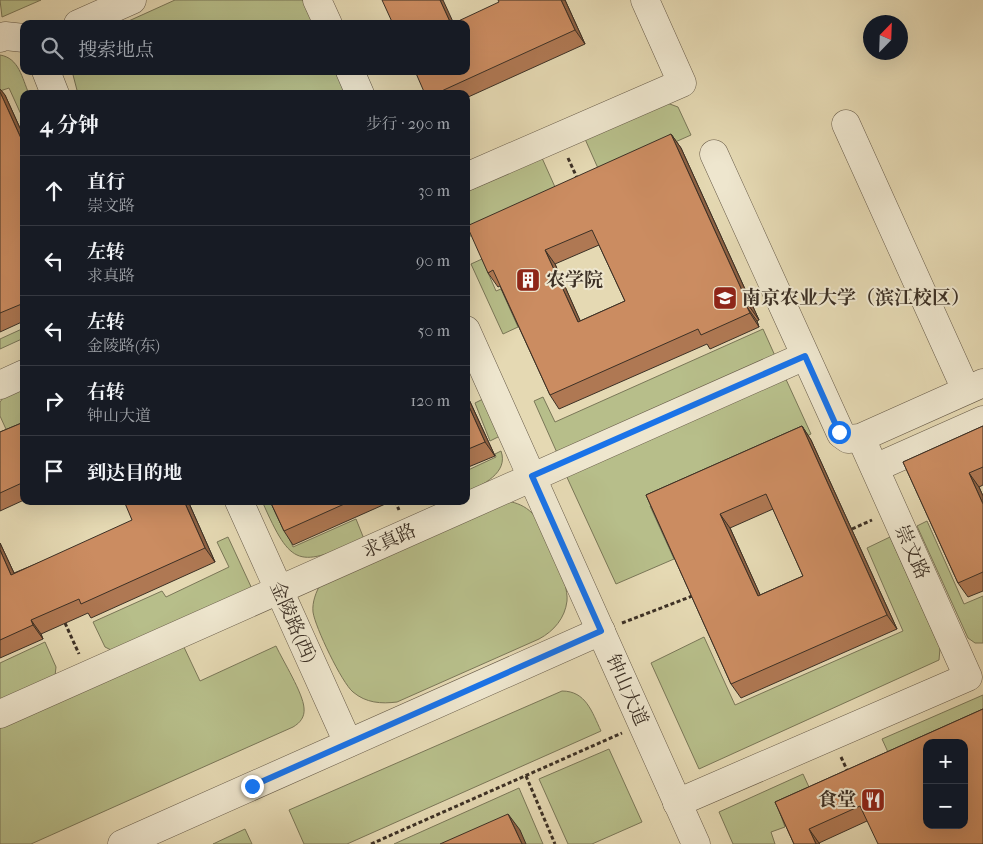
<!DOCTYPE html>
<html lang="zh">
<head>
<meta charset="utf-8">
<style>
	body { margin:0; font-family:"IM FELL French Canon","Noto Serif SC",serif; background:#20242c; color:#f1f3f6 }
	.controls { position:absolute; right:15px; bottom:15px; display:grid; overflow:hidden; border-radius:10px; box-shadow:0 5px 20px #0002 }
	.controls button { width:45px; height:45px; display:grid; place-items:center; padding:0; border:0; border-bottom:1px solid #363941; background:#171b24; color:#f1f3f6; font:25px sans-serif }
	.compass { position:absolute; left:863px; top:15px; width:45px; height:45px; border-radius:50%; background:#171b24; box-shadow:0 5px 20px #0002; rotate:23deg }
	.stop { position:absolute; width:15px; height:15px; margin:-11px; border:4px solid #1a73e8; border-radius:50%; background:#fff }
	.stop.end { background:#1a73e8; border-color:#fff; box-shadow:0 1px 5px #0008 }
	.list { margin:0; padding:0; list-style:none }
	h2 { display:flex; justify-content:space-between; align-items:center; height:65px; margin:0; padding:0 20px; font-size:21px }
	h2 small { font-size:16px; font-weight:400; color:#9ea1a6 }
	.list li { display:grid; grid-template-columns:32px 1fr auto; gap:15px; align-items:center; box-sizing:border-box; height:70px; padding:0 20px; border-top:1px solid #363941 }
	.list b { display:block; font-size:19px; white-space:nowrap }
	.list p { margin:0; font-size:16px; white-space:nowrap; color:#9ea1a6 }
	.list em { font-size:16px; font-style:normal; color:#9ea1a6 }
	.icon { flex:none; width:28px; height:28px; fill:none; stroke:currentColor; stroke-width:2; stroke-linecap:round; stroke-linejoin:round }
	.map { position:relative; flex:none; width:983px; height:844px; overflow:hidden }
	.search { position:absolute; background:#171b24; box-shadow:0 5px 20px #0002; left:20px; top:20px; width:450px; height:55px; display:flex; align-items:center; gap:12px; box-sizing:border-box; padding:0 18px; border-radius:10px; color:#9ea1a6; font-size:19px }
	.panel { position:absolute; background:#171b24; box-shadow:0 5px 20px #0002; left:20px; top:90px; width:450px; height:415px; border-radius:10px }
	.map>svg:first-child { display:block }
</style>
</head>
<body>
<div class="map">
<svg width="983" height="844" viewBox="0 0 983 844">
	<rect width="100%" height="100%" fill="#e5d9b3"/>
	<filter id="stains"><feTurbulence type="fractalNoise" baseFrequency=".004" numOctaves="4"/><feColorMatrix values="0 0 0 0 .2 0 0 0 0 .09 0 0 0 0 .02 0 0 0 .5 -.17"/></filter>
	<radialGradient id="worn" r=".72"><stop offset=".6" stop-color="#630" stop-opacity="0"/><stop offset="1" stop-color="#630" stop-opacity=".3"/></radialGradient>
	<g fill="#b7be8a" stroke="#7a7758">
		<path d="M0,0H41L2,17Z"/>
		<path d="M175,0H303L314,24H122Z"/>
		<path d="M0,55C19,58 22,78 29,94H24V121L9,88L0,91Z"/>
		<path d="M72,71H335L346,94H78Z"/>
		<path d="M667,103L678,107L691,135L601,175L585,139Z"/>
		<path d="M542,158L559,196L466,238V192Z"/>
		<path d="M482,259L496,291L501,289L518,327L503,334L471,264Z"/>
		<path d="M24,328V338L0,349V339Z"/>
		<path d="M763,329L776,358L558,455L534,401L543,397L555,422Z"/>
		<path d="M784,375L811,434L650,506L674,559L616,584L565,473Z"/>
		<path d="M24,389V434L11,440L0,416V402L3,398Z"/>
		<path d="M483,399L500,436L490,441L475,403Z"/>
		<path d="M501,451C509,473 482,485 466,493V471L496,457L495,454Z"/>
		<path d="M262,501H272L293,547L356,519L364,539C298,567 292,569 262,501Z"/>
		<path d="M508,501C517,503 525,506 532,513C545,527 569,582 567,601C565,618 554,631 539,639L397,702C381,704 366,703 353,692C342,683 315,627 313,612C312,602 316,592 321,583Z"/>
		<path d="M927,521L964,604L983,596V643H975L968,638L917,526Z"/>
		<path d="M228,537L253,591L113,651L105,647L93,622L162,591L166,597L229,567L217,542Z"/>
		<path d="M890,537L940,648L939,660L699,769L651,663L704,637L735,705L903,631L867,548Z"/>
		<path d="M45,642L56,667L55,676L0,703V663Z"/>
		<path d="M182,643L200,681L276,646C283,661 303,693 304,708C305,717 300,723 293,727L31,844H0V724Z"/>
		<path d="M562,691C586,691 592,712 601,731L347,844H304L289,810Z"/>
		<path d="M983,695V720L927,743L892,761L882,739Z"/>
		<path d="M609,749L642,822L592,844H568L539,779Z"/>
		<path d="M803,774L814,798L780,813L785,827L771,832L775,844H733L719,812Z"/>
		<path d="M519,788L543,844H394Z"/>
		<path d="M245,829L252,844H213Z"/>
	</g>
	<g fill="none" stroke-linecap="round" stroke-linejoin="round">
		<defs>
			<g id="minor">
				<path d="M317,0L328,24"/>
				<path d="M78,24L132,0"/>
				<path d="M0,38L5,36L24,38"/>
				<path d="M46,71L55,94"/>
				<path d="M350,71L360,94"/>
				<path d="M846,124L966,390"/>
				<path d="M714,154L841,434L848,439L860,438L983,383"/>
				<path d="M466,177L682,83L645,0"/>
				<path d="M466,330L696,844"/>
				<path d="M0,385L24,374"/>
				<path d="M875,468L983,420"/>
				<path d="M239,501L348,743"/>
				<path d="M0,714L805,356"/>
				<path d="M677,803L968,677L861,438"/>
				<path d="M122,844L601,631"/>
			</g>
		</defs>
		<use href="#minor" stroke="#665a48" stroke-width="29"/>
		<g stroke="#3c3025" stroke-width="3" stroke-dasharray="4 2.5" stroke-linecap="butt">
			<path d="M568,158L578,180"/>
			<path d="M395,501L399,510"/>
			<path d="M852,529L872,520"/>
			<path d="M65,623L79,654"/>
			<path d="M622,623L695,595"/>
			<path d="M841,757L848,772"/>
			<path d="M526,776L555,844"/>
			<path d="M371,844L622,733"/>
		</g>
		<use href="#minor" stroke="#eee6ce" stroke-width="28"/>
	</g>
	<g fill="#af7853" stroke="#3c3025" fill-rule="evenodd">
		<path d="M565,0L585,44L466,98V94H425L454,23Z"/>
		<path d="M0,89L5,95L24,137V321L0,332Z"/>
		<path d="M671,134L681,148L759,320L757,321L759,327L710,349L707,344L559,409L550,395L500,286L498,287L488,273ZM599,245L625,301L580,321L555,264Z"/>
		<path d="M466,393L495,456L466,468Z"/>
		<path d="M24,422V500L0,511V432Z"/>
		<path d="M802,426L811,440L897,629L741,698L731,684L646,495ZM773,509L803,576L760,595L730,528Z"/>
		<path d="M983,426V485L979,487L983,496V591L968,597L958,583L903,462Z"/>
		<path d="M188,501L215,562L91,618L88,613L41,634L43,639L0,658V543L14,573Z"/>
		<path d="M270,501H392L293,545L284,531Z"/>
		<path d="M983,709L867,821L819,843L820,844H794L775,802Z"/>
	</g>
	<g fill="#8e6244" stroke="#3c3025">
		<path d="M440,0H443L454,24H451Z"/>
		<path d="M561,0H565L585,44L575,30Z"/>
		<path d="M0,89L5,95L24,137V145L0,92Z"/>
		<path d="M671,134L681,148L759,320L749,306Z"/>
		<path d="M545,250L555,264L587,336L578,322Z"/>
		<path d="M747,307L757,321L759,327L750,313Z"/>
		<path d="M466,393L495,456L485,442L466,400Z"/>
		<path d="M802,426L811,440L897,629L887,615Z"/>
		<path d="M969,473L979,487L983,496V504Z"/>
		<path d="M184,501H188L215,562L205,548Z"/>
		<path d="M720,514L730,528L767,610L758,596Z"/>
		<path d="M0,543L21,588L11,575L0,550Z"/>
		<path d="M31,620L41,634L43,639L33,625Z"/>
		<path d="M508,814L520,830L526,844H522Z"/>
		<path d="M809,829L819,843L820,844H816Z"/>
	</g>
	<g fill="#cb8c61" stroke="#3c3025" fill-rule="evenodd">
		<path d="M382,0H440L451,24H393Z"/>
		<path d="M498,0H561L575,30L435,94H425L415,71H466V24H452L499,2Z"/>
		<path d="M0,92L24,145V303L0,313Z"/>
		<path d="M671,134L749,306L747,307L750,313L701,335L698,329L550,395L493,270L488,273L467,226ZM592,230L625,301L578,322L545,250Z"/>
		<path d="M466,400L485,442L466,450Z"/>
		<path d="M24,422V482L0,493V432Z"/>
		<path d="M802,426L887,615L731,684L646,495ZM766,494L803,576L758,596L720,514Z"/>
		<path d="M983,426V467L969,473L983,504V572L958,583L903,462Z"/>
		<path d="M124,501H184L205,548L81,604L79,599L31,620L33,625L0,640V550L11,575L132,520Z"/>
		<path d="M270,501H351L284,531Z"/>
		<path d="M983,709V844H878L860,806L809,829L816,844H794L775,802ZM927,743H964V825H927Z"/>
		<path d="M508,814L522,844H440Z"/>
	</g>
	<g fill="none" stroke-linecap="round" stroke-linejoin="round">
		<path stroke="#1a73e8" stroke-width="6" d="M252,786L601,631L532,476L805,356L839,432"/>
	</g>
	<defs>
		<symbol id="building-square" viewBox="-11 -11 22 22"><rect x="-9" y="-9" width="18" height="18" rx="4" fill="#8f2418" stroke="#eee6ce"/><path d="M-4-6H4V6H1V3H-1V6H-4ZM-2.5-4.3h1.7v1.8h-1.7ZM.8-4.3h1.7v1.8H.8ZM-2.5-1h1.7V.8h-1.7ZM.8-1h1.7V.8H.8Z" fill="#fff"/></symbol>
		<symbol id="university-square" viewBox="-11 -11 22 22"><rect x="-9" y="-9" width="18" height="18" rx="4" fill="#8f2418" stroke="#eee6ce"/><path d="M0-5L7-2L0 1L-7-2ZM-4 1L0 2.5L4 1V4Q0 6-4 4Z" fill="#fff"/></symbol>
		<symbol id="restaurant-square" viewBox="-11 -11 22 22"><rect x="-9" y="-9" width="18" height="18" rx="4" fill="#8f2418" stroke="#eee6ce"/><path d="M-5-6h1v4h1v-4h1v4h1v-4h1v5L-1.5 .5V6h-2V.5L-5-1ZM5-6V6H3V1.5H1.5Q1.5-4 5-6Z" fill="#fff"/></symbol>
	</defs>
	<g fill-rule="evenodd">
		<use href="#building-square" x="514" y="266" width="28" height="28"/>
		<use href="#university-square" x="711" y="284" width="28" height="28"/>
		<use href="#restaurant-square" x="859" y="786" width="28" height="28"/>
	</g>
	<g text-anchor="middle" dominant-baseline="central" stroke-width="4" stroke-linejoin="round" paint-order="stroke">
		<g font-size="19" font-weight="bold" fill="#3c3025" stroke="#eee6ce" text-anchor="start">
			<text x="546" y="280">农学院</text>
			<text x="742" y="298">南京农业大学（滨江校区）</text>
			<text x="856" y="800" text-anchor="end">食堂</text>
		</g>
		<g font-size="19" fill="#3c3025" stroke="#eee6ce">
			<text transform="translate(389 541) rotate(-24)">求真路</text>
			<text transform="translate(912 552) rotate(66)">崇文路</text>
			<text transform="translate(293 622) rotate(66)">金陵路(西)</text>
			<text transform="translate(627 690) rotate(66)">钟山大道</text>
		</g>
	</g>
	<rect width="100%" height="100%" filter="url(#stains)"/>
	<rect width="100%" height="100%" fill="url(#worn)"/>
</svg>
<div class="controls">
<button>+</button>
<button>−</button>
</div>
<svg class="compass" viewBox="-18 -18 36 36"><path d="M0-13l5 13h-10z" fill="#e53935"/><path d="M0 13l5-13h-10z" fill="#9ea1a6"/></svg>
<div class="stop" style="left:839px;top:432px"></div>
<div class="stop end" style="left:252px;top:786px"></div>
<div class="search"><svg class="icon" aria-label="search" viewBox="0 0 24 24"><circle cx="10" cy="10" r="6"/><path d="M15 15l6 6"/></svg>搜索地点</div>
<section class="panel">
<h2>4 分钟<small>步行 · 290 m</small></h2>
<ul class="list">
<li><svg class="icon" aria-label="ahead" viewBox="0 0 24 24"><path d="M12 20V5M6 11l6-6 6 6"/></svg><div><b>直行</b><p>崇文路</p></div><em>30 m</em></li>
<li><svg class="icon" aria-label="left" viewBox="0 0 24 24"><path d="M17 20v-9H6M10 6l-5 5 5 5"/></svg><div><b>左转</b><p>求真路</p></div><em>90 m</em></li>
<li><svg class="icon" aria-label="left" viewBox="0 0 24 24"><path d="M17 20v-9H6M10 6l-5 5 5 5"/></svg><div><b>左转</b><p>金陵路(东)</p></div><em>50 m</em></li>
<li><svg class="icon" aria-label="right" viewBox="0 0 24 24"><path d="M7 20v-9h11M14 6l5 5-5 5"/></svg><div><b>右转</b><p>钟山大道</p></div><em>120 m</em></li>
<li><svg class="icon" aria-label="arrive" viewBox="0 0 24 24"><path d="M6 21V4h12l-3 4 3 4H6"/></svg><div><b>到达目的地</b></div></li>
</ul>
</section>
</div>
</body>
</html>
